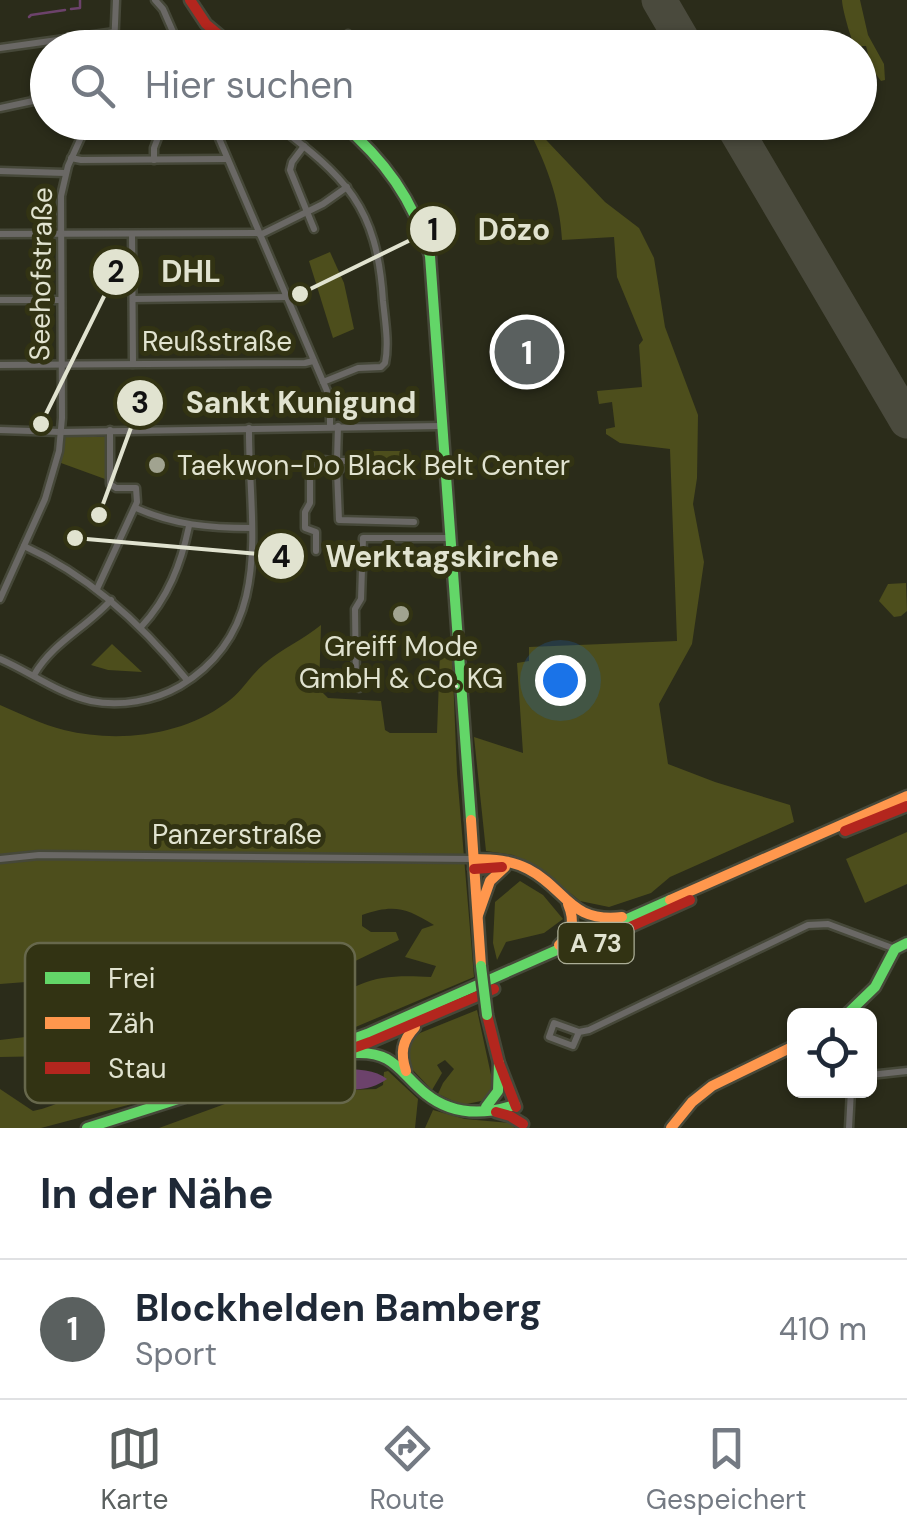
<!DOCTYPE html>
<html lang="de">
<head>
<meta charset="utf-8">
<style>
	body { margin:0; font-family:"DM Sans",sans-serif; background:#f2f2f3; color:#1f2937 }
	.controls { position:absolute; right:30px; bottom:30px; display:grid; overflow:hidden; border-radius:15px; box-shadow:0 2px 8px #0004 }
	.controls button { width:90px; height:90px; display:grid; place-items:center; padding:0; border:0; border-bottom:2px solid #e0e1e3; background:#fff; color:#1f2937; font:50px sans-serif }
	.you { position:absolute; left:560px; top:680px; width:35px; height:35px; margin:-25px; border:8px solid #fff; border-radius:50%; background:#1a73e8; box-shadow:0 0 0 15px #1a73e833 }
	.badge { display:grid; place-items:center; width:65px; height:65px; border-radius:50%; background:#5a605f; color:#fff; font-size:32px; font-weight:700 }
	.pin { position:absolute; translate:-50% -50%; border:5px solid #fff; box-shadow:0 2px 10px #0006 }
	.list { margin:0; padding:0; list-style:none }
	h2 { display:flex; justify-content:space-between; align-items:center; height:130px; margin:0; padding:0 40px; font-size:42px }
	h2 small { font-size:32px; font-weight:400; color:#747a83 }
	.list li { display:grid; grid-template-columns:65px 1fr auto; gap:30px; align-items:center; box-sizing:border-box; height:140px; padding:0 40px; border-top:2px solid #e0e1e3 }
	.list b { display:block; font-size:38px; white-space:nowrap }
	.list p { margin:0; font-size:32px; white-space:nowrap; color:#747a83 }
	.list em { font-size:32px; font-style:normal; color:#747a83 }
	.icon { flex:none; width:55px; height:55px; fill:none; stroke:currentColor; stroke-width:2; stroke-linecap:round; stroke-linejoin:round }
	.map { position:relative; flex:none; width:907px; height:1128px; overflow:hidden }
	.search { position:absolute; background:#fff; box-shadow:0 2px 8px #0004; left:30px; right:30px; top:30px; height:110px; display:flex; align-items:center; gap:25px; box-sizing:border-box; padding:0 35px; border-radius:55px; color:#747a83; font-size:38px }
	.sheet { height:270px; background:#fff }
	nav { display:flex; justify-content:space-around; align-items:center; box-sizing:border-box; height:140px; border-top:2px solid #e0e1e3; background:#fff; font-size:28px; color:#747a83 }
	nav a { display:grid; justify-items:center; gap:5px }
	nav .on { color:#5a605f }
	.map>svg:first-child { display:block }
</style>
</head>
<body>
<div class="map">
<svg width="907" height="1128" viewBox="0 0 907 1128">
	<rect width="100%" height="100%" fill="#2b2c1a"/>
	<g fill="#4d4e1c">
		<path d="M842,0H860L868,35L884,64L885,80L881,81L872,69L866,46H855C851,40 842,8 842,0Z"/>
		<path d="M525,123H530L605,202L639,228L654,258L665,327L698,415L697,478L693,504L704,562L692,644L659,704L668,764L715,782L790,805L794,822L670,877L651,893L609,907L580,901L539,868L513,855L486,851L474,737L523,753L517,663L529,661V647L677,641L670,449L620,443L606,434V429L615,427L612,402L599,404L597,391L642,387L639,345L643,340L617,277L614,237L562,240C560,198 545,160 525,123Z"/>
		<path d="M330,252L344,283L354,329L333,338L309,261Z"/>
		<path d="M65,437H105V479L61,463Z"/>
		<path d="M368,451H408L407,472L368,467Z"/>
		<path d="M906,583L907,611L901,616L894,617L879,601L888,584Z"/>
		<path d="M321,625L319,689L328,698L381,701L385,730L390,733H437L440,653L452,652L457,773L474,977L320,1042L177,1092L41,1128H0V1089L33,1111C59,1106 82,1090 107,1082C141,1072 174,1073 209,1071L275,999L290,1005L240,1056V1058C256,1051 276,1048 291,1037C300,1031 306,1022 314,1015C358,979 376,974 431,977L436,966L405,957L422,929L434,925C406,908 394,904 362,915V926L371,932H396L399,940L326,975L303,995L286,994L268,981L233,1022L156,1030L132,1027L87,1048L55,1056L0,1057V1040L59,1033L81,1012L98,988L49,991L26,982L0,984V705C21,714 43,725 64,730C117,743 182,736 226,703C241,693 250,676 264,664C281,649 303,640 321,625Z"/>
		<path d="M112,644L142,672L108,670L91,665Z"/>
		<path d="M907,832V884L865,903L846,859Z"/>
		<path d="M520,881L543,895L563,919L544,933L506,942L497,960L493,943L495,902Z"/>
		<path d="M477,1010L493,1084L491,1094L486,1100L462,1105L438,1094L443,1083L454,1069L445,1060L437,1065L442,1073L432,1090L411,1068L407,1049L411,1040L420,1033Z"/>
		<path d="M388,1071L418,1099L415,1128H159L244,1097L252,1099L322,1091L376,1089L383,1085L384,1072Z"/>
		<path d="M433,1110L465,1119L510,1123L515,1128H425Z"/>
	</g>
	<path fill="#6c426b" d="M331,1069C349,1069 374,1068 387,1079C371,1091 341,1095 326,1079L327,1072Z"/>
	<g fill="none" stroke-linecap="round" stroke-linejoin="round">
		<g stroke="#6c426b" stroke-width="2.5">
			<path d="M71,9L80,8V0"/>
			<path d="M29,17L31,15L65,10"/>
		</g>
		<g stroke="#4a4a3d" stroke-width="35">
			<path d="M659,0L687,48"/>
			<path d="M731,122L907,421"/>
		</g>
		<defs>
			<g id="street">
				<path d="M155,0L163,9L180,48"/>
				<path d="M0,48L115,32"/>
				<path d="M114,48L116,0"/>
				<path d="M340,48L348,34"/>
				<path d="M0,108L33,101L48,70"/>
				<path d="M212,122L327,391L330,406V426"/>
				<path d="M273,122C346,178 377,205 383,301C385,321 389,344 385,363L381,367L358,368L323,382"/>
				<path d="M304,146L292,162L290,170L314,229"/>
				<path d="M71,158L81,160L227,159"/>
				<path d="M154,160V148L164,122"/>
				<path d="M0,171L65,173"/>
				<path d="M0,234L259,233"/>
				<path d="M132,234L133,364"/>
				<path d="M260,235L323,204L347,187"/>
				<path d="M133,299L287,297"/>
				<path d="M0,300H61"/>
				<path d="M0,365L305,363L313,361"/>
				<path d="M0,430L61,432L441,426"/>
				<path d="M333,461L332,469H340L341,463L337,460L338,426"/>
				<path d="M340,461H357"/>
				<path d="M337,471L339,520L414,522"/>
				<path d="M136,508C174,525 210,528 251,528"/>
				<path d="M24,546C90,576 142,624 187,680"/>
				<path d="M316,551V532L305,528V512L310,503V459L334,461"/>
				<path d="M97,589L137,502L136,488H116L110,484V430"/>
				<path d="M0,599L45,499L59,451L62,418L61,196L68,166L88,122"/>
				<path d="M141,627C168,598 181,564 189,526"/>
				<path d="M0,659C30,672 59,694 91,701C120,707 154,701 180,686C277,628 248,522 249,428"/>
				<path d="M34,675C53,642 86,628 111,600"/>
				<path d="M359,688L356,683L355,609L361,599L363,538H451"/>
				<path d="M0,859L39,855L473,859"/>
				<path d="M579,1032L573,1046L549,1037L554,1023L579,1032L589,1030L808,925L828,924L895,949"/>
				<path d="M870,1075L907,1071"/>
				<path d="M849,1128L851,1090"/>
			</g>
			<g id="fast">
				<path d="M340,122C384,159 414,200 430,256L471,820"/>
				<path d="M845,1016L875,987L895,949L907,943"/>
				<path d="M355,1053C394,1051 399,1072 426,1094C452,1115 484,1115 515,1105"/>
				<path d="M486,1107L498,1091L499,1063"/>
				<path d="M87,1128L257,1074L367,1034L670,900"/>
			</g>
			<g id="slow">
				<path d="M471,820L481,966"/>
				<path d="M474,859C493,859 511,860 528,869C567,889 569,923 622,917"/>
				<path d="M670,900L907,796"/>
				<path d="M478,915L490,881L505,867"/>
				<path d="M559,945C573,933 575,921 568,904"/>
				<path d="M406,1071C400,1053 402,1041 415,1027"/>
				<path d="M671,1128L692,1102L712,1086L794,1046"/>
			</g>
			<g id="jam">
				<path d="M190,0L206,24L235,48"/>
				<path d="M845,831L907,806"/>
				<path d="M474,869L502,867"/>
				<path d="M621,931L690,900"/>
				<path d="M487,1015L499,1063L516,1107"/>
				<path d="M318,1061L370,1042L494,989"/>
				<path d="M496,1112L510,1116L523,1124"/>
			</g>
		</defs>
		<use href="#street" stroke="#464839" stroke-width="11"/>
		<use href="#fast" stroke="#464839" stroke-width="15"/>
		<use href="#slow" stroke="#464839" stroke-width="15"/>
		<use href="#jam" stroke="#464839" stroke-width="15"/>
		<use href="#street" stroke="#6a6865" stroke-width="6"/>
		<use href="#fast" stroke="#63d668" stroke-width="10"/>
		<use href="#slow" stroke="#ff974d" stroke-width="10"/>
		<use href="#jam" stroke="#b3261e" stroke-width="10"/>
		<defs>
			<path id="fast-bridge" d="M481,966L487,1015"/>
		</defs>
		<use href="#fast-bridge" stroke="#464839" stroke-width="15" stroke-linecap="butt"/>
		<use href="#fast-bridge" stroke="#63d668" stroke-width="10"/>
	</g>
	<g fill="#a1a390" stroke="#323313" stroke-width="4">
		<circle cx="157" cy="465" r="10"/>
		<circle cx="401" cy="614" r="10"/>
	</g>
	<g text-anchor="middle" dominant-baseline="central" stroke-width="10" stroke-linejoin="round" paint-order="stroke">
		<rect fill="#323313" stroke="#acae97" stroke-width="2.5" x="558.5" y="923" width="75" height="40" rx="8"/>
		<g font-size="25" font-weight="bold" fill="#e1e3d0">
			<text x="596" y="943">A 73</text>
		</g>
		<g font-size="28" fill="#e1e3d0" stroke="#323313">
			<text transform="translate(41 274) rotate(-89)">Seehofstraße</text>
			<text x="217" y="341">Reußstraße</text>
			<text x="237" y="834">Panzerstraße</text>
		</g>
		<g font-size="28" fill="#e1e3d0" stroke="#323313" text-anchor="start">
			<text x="177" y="465">Taekwon-Do Black Belt Center</text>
			<text x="401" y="646" text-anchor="middle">Greiff Mode<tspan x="401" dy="32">GmbH &amp; Co. KG</tspan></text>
		</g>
	</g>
	<rect x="25" y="943" width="330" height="160" rx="15" fill="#323313" stroke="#67684c" stroke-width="2.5"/>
	<rect x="45" y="972" width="45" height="12" fill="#63d668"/>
	<rect x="45" y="1017" width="45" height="12" fill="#ff974d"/>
	<rect x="45" y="1062" width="45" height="12" fill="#b3261e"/>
	<g font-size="28" fill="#e1e3d0">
		<text x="108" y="988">Frei</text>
		<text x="108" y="1033">Zäh</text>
		<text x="108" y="1078">Stau</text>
	</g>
	<path fill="none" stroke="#e1e3d0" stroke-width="4" d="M300 294L433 229M41 424L116 272M99 515L140 403M75 538L281 556"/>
	<g fill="#e1e3d0" stroke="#323313" stroke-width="4">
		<circle cx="300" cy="294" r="10"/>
		<circle cx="41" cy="424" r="10"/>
		<circle cx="99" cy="515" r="10"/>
		<circle cx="75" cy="538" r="10"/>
		<circle cx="433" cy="229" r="25"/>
		<circle cx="116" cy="272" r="25"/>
		<circle cx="140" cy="403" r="25"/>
		<circle cx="281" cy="556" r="25"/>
	</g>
	<g font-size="30" text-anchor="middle" font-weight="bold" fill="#111">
		<text x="433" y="240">1</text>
		<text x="116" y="282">2</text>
		<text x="140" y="413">3</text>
		<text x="281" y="567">4</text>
	</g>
	<g font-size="30" text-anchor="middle" font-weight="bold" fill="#e1e3d0" stroke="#323313" stroke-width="10" stroke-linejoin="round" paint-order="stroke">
		<text x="514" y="240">Dōzo</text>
		<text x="191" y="282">DHL</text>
		<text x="301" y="413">Sankt Kunigund</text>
		<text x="442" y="567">Werktagskirche</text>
	</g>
</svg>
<div class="controls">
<button><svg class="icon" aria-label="locate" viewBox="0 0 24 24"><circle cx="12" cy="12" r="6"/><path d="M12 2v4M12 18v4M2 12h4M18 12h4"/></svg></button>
</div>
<div class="you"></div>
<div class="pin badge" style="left:527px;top:352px">1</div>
<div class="search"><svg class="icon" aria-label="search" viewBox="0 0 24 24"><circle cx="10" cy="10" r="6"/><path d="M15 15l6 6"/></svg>Hier suchen</div>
</div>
<section class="sheet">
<h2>In der Nähe<small></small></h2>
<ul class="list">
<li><span class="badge">1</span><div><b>Blockhelden Bamberg</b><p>Sport</p></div><em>410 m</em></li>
</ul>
</section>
<nav>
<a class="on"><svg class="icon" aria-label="map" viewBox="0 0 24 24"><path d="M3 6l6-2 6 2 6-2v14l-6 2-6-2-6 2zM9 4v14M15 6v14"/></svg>Karte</a>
<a><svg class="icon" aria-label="directions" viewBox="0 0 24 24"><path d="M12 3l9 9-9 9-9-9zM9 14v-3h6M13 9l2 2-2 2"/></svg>Route</a>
<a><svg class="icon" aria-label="saved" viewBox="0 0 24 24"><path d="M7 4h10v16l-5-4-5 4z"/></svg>Gespeichert</a>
</nav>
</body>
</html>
